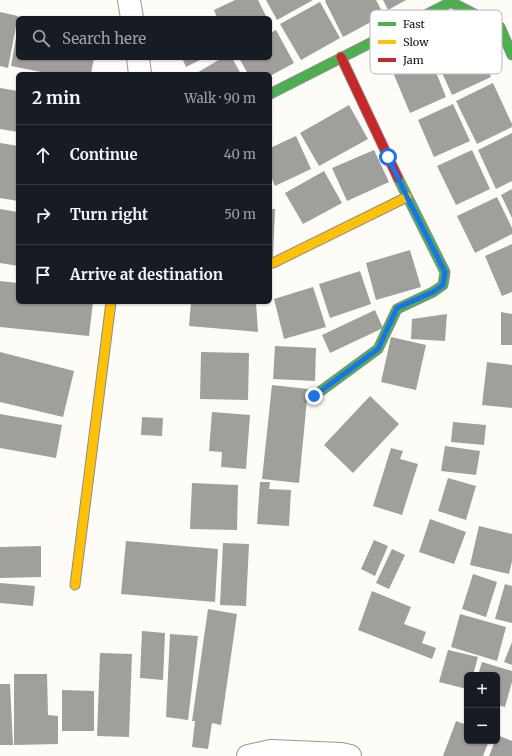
<!DOCTYPE html>
<html lang="en">
<head>
<meta charset="utf-8">
<style>
	body { margin:0; font-family:Merriweather,serif; background:#242831; color:#f1f3f6 }
	.controls { position:absolute; right:12px; bottom:12px; display:grid; overflow:hidden; border-radius:6px; box-shadow:0 1px 3px #0004 }
	.controls button { width:36px; height:36px; display:grid; place-items:center; padding:0; border:0; border-bottom:1px solid #363941; background:#171b24; color:#f1f3f6; font:20px sans-serif }
	.stop { position:absolute; width:12px; height:12px; margin:-9px; border:3px solid #1a73e8; border-radius:50%; background:#fff }
	.stop.end { background:#1a73e8; border-color:#fff; box-shadow:0 1px 4px #0008 }
	.list { margin:0; padding:0; list-style:none }
	h2 { display:flex; justify-content:space-between; align-items:center; height:52px; margin:0; padding:0 16px; font-size:17px }
	h2 small { font-size:13px; font-weight:400; color:#9ea1a6 }
	.list li { display:grid; grid-template-columns:26px 1fr auto; gap:12px; align-items:center; box-sizing:border-box; height:60px; padding:0 16px; border-top:1px solid #363941 }
	.list b { display:block; font-size:15px; white-space:nowrap }
	.list em { font-size:13px; font-style:normal; color:#9ea1a6 }
	.icon { flex:none; width:22px; height:22px; fill:none; stroke:currentColor; stroke-width:2; stroke-linecap:round; stroke-linejoin:round }
	.map { position:relative; flex:none; width:512px; height:756px; overflow:hidden }
	.search { position:absolute; background:#171b24; box-shadow:0 1px 3px #0004; left:16px; top:16px; width:256px; height:44px; display:flex; align-items:center; gap:10px; box-sizing:border-box; padding:0 14px; border-radius:6px; color:#9ea1a6; font-size:15px }
	.panel { position:absolute; background:#171b24; box-shadow:0 1px 3px #0004; left:16px; top:72px; width:256px; height:232px; border-radius:6px }
	.map>svg:first-child { display:block }
</style>
</head>
<body>
<div class="map">
<svg width="512" height="756" viewBox="0 0 512 756">
	<rect width="100%" height="100%" fill="#fdfcf7"/>
	<g fill="#a19f9c">
		<path d="M235,0H258L267,18H217L214,10Z"/>
		<path d="M266,0H313L277,20Z"/>
		<path d="M326,0H376L384,15L343,37L325,1Z"/>
		<path d="M383,0H406L388,10Z"/>
		<path d="M320,2L340,38L301,60L280,24Z"/>
		<path d="M0,12L18,16L8,68L0,66Z"/>
		<path d="M276,30L294,63L270,76V74H248L239,58H270V33Z"/>
		<path d="M17,32H18V58H94L91,74H51L11,66Z"/>
		<path d="M474,39L491,77L452,95L435,57Z"/>
		<path d="M182,58H204L186,67Z"/>
		<path d="M222,58H232L241,74H195Z"/>
		<path d="M431,60L446,97L410,113L394,75Z"/>
		<path d="M493,83L512,124V127L477,144L456,101Z"/>
		<path d="M0,88L18,91V132L0,129Z"/>
		<path d="M453,104L470,141L434,157L418,120Z"/>
		<path d="M349,105L368,139L319,166L300,133Z"/>
		<path d="M512,133V181L496,189L478,150Z"/>
		<path d="M296,136L311,169L275,186L270,174V148Z"/>
		<path d="M0,143L18,146V201L0,198Z"/>
		<path d="M374,150L389,182L347,201L332,168Z"/>
		<path d="M472,150L490,189L456,205L437,166Z"/>
		<path d="M324,171L342,203L303,224L285,193Z"/>
		<path d="M512,189V218L501,195Z"/>
		<path d="M497,197L512,228V234L475,253L457,216Z"/>
		<path d="M0,209L18,212V266L0,263Z"/>
		<path d="M270,209H275L273,257H270Z"/>
		<path d="M512,244V292L502,296L485,256Z"/>
		<path d="M410,250L421,287L376,300L366,263Z"/>
		<path d="M360,271L371,304L330,318L319,284Z"/>
		<path d="M0,281L18,283V302H93L89,336L0,327Z"/>
		<path d="M313,287L326,327L284,339L274,299Z"/>
		<path d="M191,302H256L258,332L189,326Z"/>
		<path d="M375,310L383,328L330,353L322,335Z"/>
		<path d="M501,312L512,314V345H501Z"/>
		<path d="M447,314L445,341L411,339L412,319Z"/>
		<path d="M391,337L426,345L416,390L381,382Z"/>
		<path d="M275,346L316,348L315,381L273,379Z"/>
		<path d="M0,352L74,371L63,417L0,402Z"/>
		<path d="M201,352L249,353L248,400L200,399Z"/>
		<path d="M487,362L512,365V408L482,405Z"/>
		<path d="M272,385L308,389L299,483L262,479Z"/>
		<path d="M370,396L399,424L353,473L324,445Z"/>
		<path d="M212,412L250,415L246,469L221,467L222,452L209,451Z"/>
		<path d="M0,414L62,425L56,458L0,448Z"/>
		<path d="M142,417L163,418L162,436L141,435Z"/>
		<path d="M453,422L486,425L484,445L451,442Z"/>
		<path d="M445,446L480,451L476,475L441,471Z"/>
		<path d="M391,448L403,451L400,459L418,464L402,515L373,506Z"/>
		<path d="M448,478L476,486L466,520L438,511Z"/>
		<path d="M260,482H270L269,489L291,490L289,526L257,524Z"/>
		<path d="M192,483L238,485L237,530L190,529Z"/>
		<path d="M430,519L466,532L454,564L419,552Z"/>
		<path d="M479,526L512,534V561L509,574L470,565Z"/>
		<path d="M374,540L388,546L375,576L361,569Z"/>
		<path d="M126,541L218,549L215,602L121,594Z"/>
		<path d="M223,543L249,544L246,606L220,605Z"/>
		<path d="M41,546V577L0,578V547Z"/>
		<path d="M392,549L405,555L389,589L376,583Z"/>
		<path d="M473,574L497,582L486,617L462,609Z"/>
		<path d="M0,583L35,586L33,606L0,603Z"/>
		<path d="M505,584L512,586V623L495,619Z"/>
		<path d="M372,591L411,607L404,624L426,632L422,643L436,648L432,659L358,630Z"/>
		<path d="M208,609L237,614L221,725L212,723L208,749L192,747L195,721H192Z"/>
		<path d="M460,614L506,627L497,661L451,647Z"/>
		<path d="M142,631L165,633L163,680L140,678Z"/>
		<path d="M170,634L198,636L188,720L166,717Z"/>
		<path d="M512,642V665L504,662Z"/>
		<path d="M448,650L478,657L473,675H467V689L439,682Z"/>
		<path d="M100,653L132,654L129,737L97,736Z"/>
		<path d="M482,662L512,671V682L505,707L497,705V675H478Z"/>
		<path d="M14,674H47L48,715L58,716V744L14,745Z"/>
		<path d="M0,684H10L13,745H0Z"/>
		<path d="M62,690L94,691V731H62Z"/>
		<path d="M456,721L467,725V741H489L483,756H443Z"/>
		<path d="M497,735L512,741V756H489L495,741H497Z"/>
	</g>
	<g fill="none" stroke-linecap="round" stroke-linejoin="round">
		<defs>
			<g id="street">
				<path d="M129,0L132,18"/>
				<path d="M138,58L140,74"/>
				<path d="M248,756L271,751L341,754L350,756"/>
			</g>
			<g id="fast">
				<path d="M270,94L451,2L500,27L512,55"/>
				<path d="M314,396L378,349L397,309L433,292L443,285L445,272L398,178"/>
			</g>
			<g id="slow">
				<path d="M273,263L407,197"/>
				<path d="M75,585L111,302"/>
			</g>
			<path id="jam" d="M341,57L398,178"/>
		</defs>
		<use href="#street" stroke="#979795" stroke-width="24"/>
		<use href="#fast" stroke="#8e8d8b" stroke-width="11"/>
		<use href="#slow" stroke="#8e8d8b" stroke-width="11"/>
		<use href="#jam" stroke="#8e8d8b" stroke-width="11"/>
		<use href="#street" stroke="#fffffe" stroke-width="22"/>
		<use href="#fast" stroke="#4caf50" stroke-width="9"/>
		<use href="#slow" stroke="#ffc107" stroke-width="9"/>
		<use href="#jam" stroke="#c62828" stroke-width="9"/>
	</g>
	<g fill="none" stroke-linecap="round" stroke-linejoin="round">
		<path stroke="#1a73e8" stroke-width="5" d="M314,396L378,349L397,308L433,292L443,285L445,272L407,197L388,157"/>
	</g>
	<rect x="370" y="10" width="132" height="64" rx="6" fill="#fff" stroke="#b8b8b8" stroke-width="1"/>
	<rect x="378" y="22" width="18" height="4" fill="#4caf50"/>
	<rect x="378" y="40" width="18" height="4" fill="#ffc107"/>
	<rect x="378" y="58" width="18" height="4" fill="#c62828"/>
	<g font-size="11" fill="#111">
		<text x="403" y="28">Fast</text>
		<text x="403" y="46">Slow</text>
		<text x="403" y="64">Jam</text>
	</g>
</svg>
<div class="controls">
<button>+</button>
<button>−</button>
</div>
<div class="stop" style="left:388px;top:157px"></div>
<div class="stop end" style="left:314px;top:396px"></div>
<div class="search"><svg class="icon" aria-label="search" viewBox="0 0 24 24"><circle cx="10" cy="10" r="6"/><path d="M15 15l6 6"/></svg>Search here</div>
<section class="panel">
<h2>2 min<small>Walk · 90 m</small></h2>
<ul class="list">
<li><svg class="icon" aria-label="ahead" viewBox="0 0 24 24"><path d="M12 20V5M6 11l6-6 6 6"/></svg><div><b>Continue</b></div><em>40 m</em></li>
<li><svg class="icon" aria-label="right" viewBox="0 0 24 24"><path d="M7 20v-9h11M14 6l5 5-5 5"/></svg><div><b>Turn right</b></div><em>50 m</em></li>
<li><svg class="icon" aria-label="arrive" viewBox="0 0 24 24"><path d="M6 21V4h12l-3 4 3 4H6"/></svg><div><b>Arrive at destination</b></div></li>
</ul>
</section>
</div>
</body>
</html>
